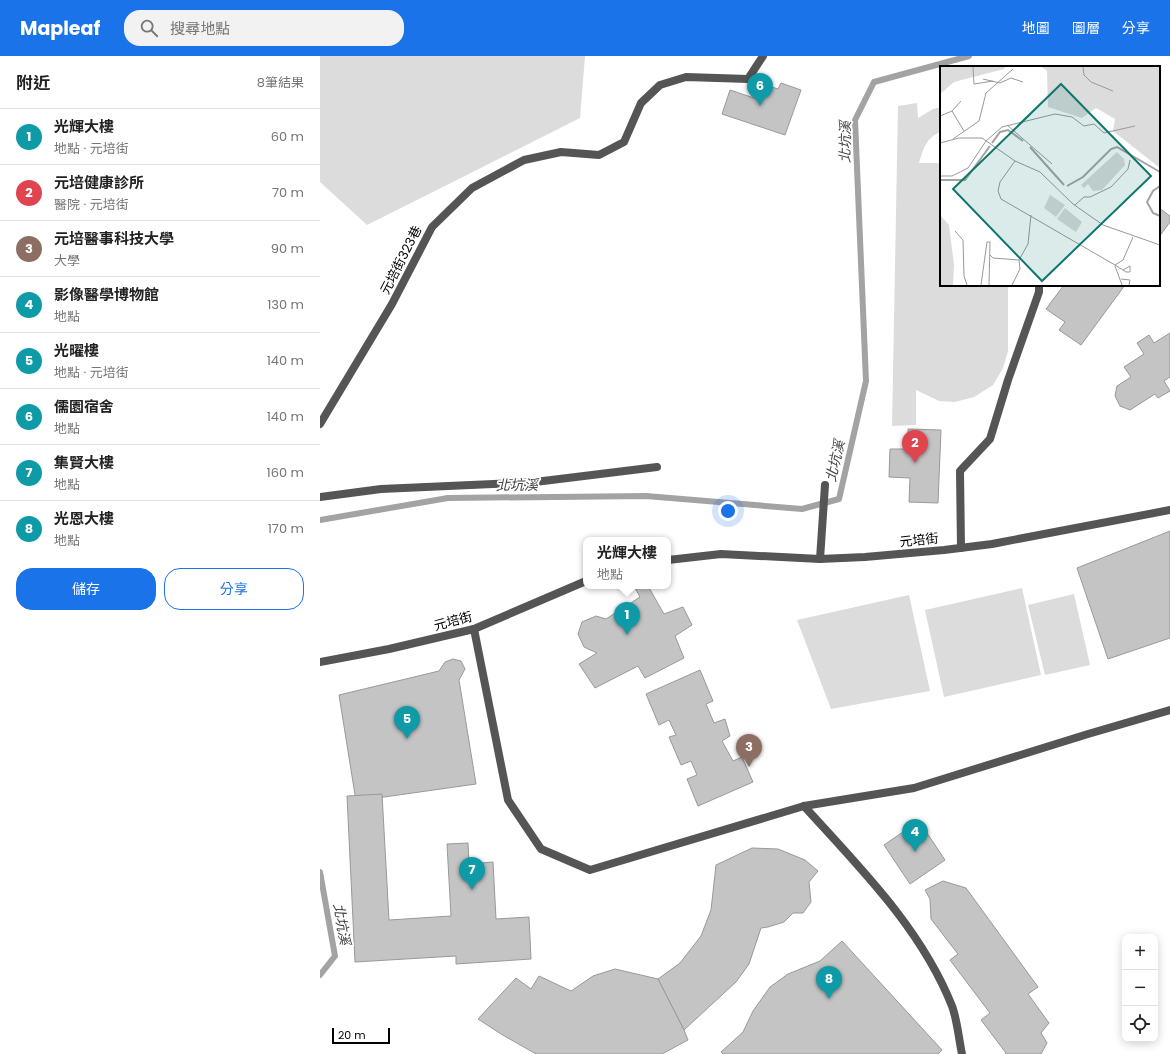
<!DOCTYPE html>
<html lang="zh-TW">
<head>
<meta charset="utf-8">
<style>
	body { margin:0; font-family:Poppins,"Noto Sans TC",sans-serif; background:#f2f2f2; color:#222 }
	.controls { position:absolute; right:12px; bottom:12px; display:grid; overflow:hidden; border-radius:8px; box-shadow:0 2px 10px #0003 }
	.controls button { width:36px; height:36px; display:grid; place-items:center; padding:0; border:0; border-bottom:1px solid #e0e0e0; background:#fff; color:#222; font:20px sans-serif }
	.scale { position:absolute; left:12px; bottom:10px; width:58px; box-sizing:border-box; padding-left:4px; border:2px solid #000; border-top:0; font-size:11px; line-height:14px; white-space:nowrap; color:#000; -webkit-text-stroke:3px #fff; paint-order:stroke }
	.you { position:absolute; left:408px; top:455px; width:14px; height:14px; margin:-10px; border:3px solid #fff; border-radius:50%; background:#1a73e8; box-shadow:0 0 0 6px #1a73e833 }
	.badge { display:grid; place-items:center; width:26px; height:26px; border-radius:50%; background:#1a73e8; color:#fff; font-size:13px; font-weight:700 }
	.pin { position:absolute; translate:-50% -33px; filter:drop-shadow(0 1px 2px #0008) }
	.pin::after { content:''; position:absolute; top:21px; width:14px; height:12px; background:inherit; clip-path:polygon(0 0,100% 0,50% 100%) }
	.popup { position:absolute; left:263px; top:481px; width:88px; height:52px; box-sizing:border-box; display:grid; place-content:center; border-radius:8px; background:#fff; filter:drop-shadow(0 1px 3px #0005); font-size:13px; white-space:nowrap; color:#767676 }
	.popup b { font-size:15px; color:#222 }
	.popup::after { content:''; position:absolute; left:50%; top:100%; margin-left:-8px; border:8px solid transparent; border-top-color:#fff }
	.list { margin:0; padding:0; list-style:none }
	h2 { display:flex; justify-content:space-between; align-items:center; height:52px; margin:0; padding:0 16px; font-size:17px }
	h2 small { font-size:13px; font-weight:400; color:#767676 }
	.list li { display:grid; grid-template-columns:26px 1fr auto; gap:12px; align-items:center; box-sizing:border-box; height:56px; padding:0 16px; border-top:1px solid #e0e0e0 }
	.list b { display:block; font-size:15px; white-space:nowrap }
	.list p { margin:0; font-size:13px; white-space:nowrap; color:#767676 }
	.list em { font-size:13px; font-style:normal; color:#767676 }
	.actions { display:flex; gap:8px; padding:12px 16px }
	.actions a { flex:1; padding:9px 0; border:1px solid #1a73e8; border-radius:16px; text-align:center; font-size:14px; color:#1a73e8 }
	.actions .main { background:#1a73e8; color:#fff }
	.icon { flex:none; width:22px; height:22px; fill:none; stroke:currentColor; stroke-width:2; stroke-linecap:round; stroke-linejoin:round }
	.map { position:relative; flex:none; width:850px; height:998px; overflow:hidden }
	header { display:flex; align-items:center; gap:24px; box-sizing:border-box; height:56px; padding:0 20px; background:#1a73e8; color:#fff }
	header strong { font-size:19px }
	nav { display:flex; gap:22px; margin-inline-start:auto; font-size:14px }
	.search { width:280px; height:36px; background:#f2f2f2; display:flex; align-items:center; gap:10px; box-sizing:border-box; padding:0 14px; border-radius:16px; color:#767676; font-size:15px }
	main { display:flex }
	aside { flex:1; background:#fff }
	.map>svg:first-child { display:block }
</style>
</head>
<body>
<header>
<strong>Mapleaf</strong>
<div class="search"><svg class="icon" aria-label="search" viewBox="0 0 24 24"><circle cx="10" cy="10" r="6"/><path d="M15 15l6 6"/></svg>搜尋地點</div>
<nav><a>地圖</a><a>圖層</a><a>分享</a></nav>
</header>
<main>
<aside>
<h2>附近<small>8筆結果</small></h2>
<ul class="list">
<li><span class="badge" style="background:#0f9aa8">1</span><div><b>光輝大樓</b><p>地點 · 元培街</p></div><em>60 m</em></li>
<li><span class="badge" style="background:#e0444e">2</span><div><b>元培健康診所</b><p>醫院 · 元培街</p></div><em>70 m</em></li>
<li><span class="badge" style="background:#8d6e63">3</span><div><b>元培醫事科技大學</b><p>大學</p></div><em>90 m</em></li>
<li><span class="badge" style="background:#0f9aa8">4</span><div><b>影像醫學博物館</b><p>地點</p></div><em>130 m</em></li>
<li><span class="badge" style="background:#0f9aa8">5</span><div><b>光曜樓</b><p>地點 · 元培街</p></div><em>140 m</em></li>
<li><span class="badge" style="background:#0f9aa8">6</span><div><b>儒園宿舍</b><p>地點</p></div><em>140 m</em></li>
<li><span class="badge" style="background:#0f9aa8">7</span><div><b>集賢大樓</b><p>地點</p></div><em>160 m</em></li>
<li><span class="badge" style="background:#0f9aa8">8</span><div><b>光恩大樓</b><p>地點</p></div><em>170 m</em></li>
</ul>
<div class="actions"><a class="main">儲存</a><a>分享</a></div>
</aside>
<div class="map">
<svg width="850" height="998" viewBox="0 0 850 998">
	<rect width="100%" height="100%" fill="#fff"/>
	<g fill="#dcdcdc">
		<path d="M0,0H265L260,62L47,169L0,126Z"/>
		<path d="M597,47L598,62L613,53L621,51V76C606,81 603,94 599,107H621V229H688V295L683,312L673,329L654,341L635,346L619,345L596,334V369L572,370L578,50Z"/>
		<path d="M702,532L721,619L624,641L605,554Z"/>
		<path d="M754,538L770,609L725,619L708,549Z"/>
		<path d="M589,539L610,635L511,653L477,564Z"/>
	</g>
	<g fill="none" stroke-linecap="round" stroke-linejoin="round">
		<g stroke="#a3a3a3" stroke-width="6">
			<path d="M0,464L128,442L326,440L482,453L519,443L546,325L535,64L554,26L649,0"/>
			<path d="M0,816L15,900L0,919"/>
		</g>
	</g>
	<g fill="#c4c4c4" stroke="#999">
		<path d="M461,27L481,34L465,79L402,58L410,34L437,43L442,28L458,33Z"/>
		<path d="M839,152L850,160V166L839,181Z"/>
		<path d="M744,229H805L761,289L739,274L745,266L726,253Z"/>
		<path d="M850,277V321L844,325L850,335L838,342L835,338L810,354L800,350L795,340L797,330L811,321L804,311L824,298L817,287L829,279L834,287Z"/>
		<path d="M588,373L621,374L618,447L589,446L590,422L569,421L570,393H588Z"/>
		<path d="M850,475V582L788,603L757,512Z"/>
		<path d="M314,530H328L344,558L363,551L372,569L355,580L364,602L325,622L318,610L275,632L259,608L277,597L264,591L258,578L262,566L276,560L286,563L320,541Z"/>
		<path d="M133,603L141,605L145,613L139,624L156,728L36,745L19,639L119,615L125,606Z"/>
		<path d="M380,614L393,645L386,648L394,667L405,663L410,680L402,685L413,705L422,701L433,726L378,750L367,723L377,719L371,705L361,709L349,681L356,679L349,664L339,669L326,638Z"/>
		<path d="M62,738L69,864L131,860L127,788L148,787L149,808L173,806L176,863L209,861L211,903L136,908V900L35,906L27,740Z"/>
		<path d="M599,765L625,804L590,828L564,789Z"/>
		<path d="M432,792L458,793L485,804L498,815L489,826L491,846L483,857H473L464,866L448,871L441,872L429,908L416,926L364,974L338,923L360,907L381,880L391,854L396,809Z"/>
		<path d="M623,825L646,832L718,931L708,938L729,967L721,977L727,987L721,998H685L686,997L661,964L670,957L630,904L638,898L611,863L610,843L605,834Z"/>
		<path d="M522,885L622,994L618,998H403L401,996L423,976L433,955L450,931L468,918L500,905Z"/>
		<path d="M295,913L338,923L364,974L368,984L342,998H216L181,978L158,963L196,922L211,933L219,920L251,935L273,920Z"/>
	</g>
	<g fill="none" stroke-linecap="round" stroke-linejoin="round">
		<g stroke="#555" stroke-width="8">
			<path d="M0,368L72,248L112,171L152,132L204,104L241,96L279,99L304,86L321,47L340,29L366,21L428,23L443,0"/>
			<path d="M0,441L61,433L215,426L337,411"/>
			<path d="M641,492L640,415L670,383L688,324L719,236V229"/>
			<path d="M500,503L505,429"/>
			<path d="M154,573L188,744L221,793L270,814L484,750L594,732L768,678L850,654"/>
			<path d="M484,750C540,812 601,872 632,950C637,963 639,984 642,998"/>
		</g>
		<g stroke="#555" stroke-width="8">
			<path d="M348,504L401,498L500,503L545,501L624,494L672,488L850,454"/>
			<path d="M0,606L69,593L154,573L266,525"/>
		</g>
	</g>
	<g text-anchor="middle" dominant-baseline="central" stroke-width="3.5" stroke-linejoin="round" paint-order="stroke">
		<g font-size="13" fill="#000" stroke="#fff">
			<text transform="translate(81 204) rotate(-63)">元培街323巷</text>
			<text transform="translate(599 484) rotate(-6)">元培街</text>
			<text transform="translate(133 565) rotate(-15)">元培街</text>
		</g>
		<g font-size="14" font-style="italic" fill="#444" stroke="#fff">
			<text transform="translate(525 86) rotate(-89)">北坑溪</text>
			<text transform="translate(515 405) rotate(-77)">北坑溪</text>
			<text transform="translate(197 429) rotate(-1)">北坑溪</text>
			<text transform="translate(22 868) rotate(80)">北坑溪</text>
		</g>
	</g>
	<g transform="translate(620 10)">
		<rect width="220" height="220" fill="#fff"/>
		<path d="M0,1H65L64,3L14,16L0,28ZM102,1H220V102L173,65L175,53L156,42L142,52L108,41L107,5ZM177,86L184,93L185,99L162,124L153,125L148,118L144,122L141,119ZM110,129L125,139L116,151L104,142ZM125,142L142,156L136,166L117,153ZM0,149L9,159L14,199L13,219H0Z" fill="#dcdcdc"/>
		<path fill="none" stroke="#a3a3a3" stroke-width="2" d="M52,77L60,66L68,64L83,75M90,81L124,119M0,114H25L50,80M127,120L143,111L171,83L177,81L220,106M220,120L213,125L207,136L213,147L220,150"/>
		<path fill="none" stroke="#999" stroke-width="1" d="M33,1L34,18L53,15M143,1L144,9L151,16L173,25M43,13L60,17L71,12L83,16M12,45L24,65M0,50L12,45L21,35M67,59L112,98M13,73L39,55L46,27L73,3M0,77L19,72H42L75,95L100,106L133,138L163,159L220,179M75,95L60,116L58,125L61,133L175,199L183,194L193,171M0,110H12L28,102L46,75L62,61L115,48L132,51L144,60L154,58L164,67L195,60M135,139L144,131H150L171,121L188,103L190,94M15,165L23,174L24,210L27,219M50,189L53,192L79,194L88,178L91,149M175,199L186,206H190V200L183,204M175,200L182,219M181,213L190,214L189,219M41,219L47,176H50L49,219M72,219L80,203L79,194"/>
		<path fill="#0f766e" fill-opacity="0.15" stroke="#0f766e" stroke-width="2" d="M121,18L211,110L102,215L13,123Z"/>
		<rect width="220" height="220" fill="none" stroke="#000" stroke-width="2"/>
	</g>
</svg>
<div class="controls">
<button>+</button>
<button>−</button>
<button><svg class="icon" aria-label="locate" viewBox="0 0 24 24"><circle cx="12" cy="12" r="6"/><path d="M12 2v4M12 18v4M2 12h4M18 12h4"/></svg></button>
</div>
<div class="scale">20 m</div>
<div class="you"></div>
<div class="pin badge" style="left:307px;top:579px;background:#0f9aa8">1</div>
<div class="popup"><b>光輝大樓</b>地點</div>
<div class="pin badge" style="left:595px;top:407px;background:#e0444e">2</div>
<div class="pin badge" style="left:429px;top:711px;background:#8d6e63">3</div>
<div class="pin badge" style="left:595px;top:796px;background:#0f9aa8">4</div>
<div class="pin badge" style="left:87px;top:683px;background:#0f9aa8">5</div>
<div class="pin badge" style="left:440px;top:50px;background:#0f9aa8">6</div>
<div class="pin badge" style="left:152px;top:834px;background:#0f9aa8">7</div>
<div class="pin badge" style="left:509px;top:943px;background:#0f9aa8">8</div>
</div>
</main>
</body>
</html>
